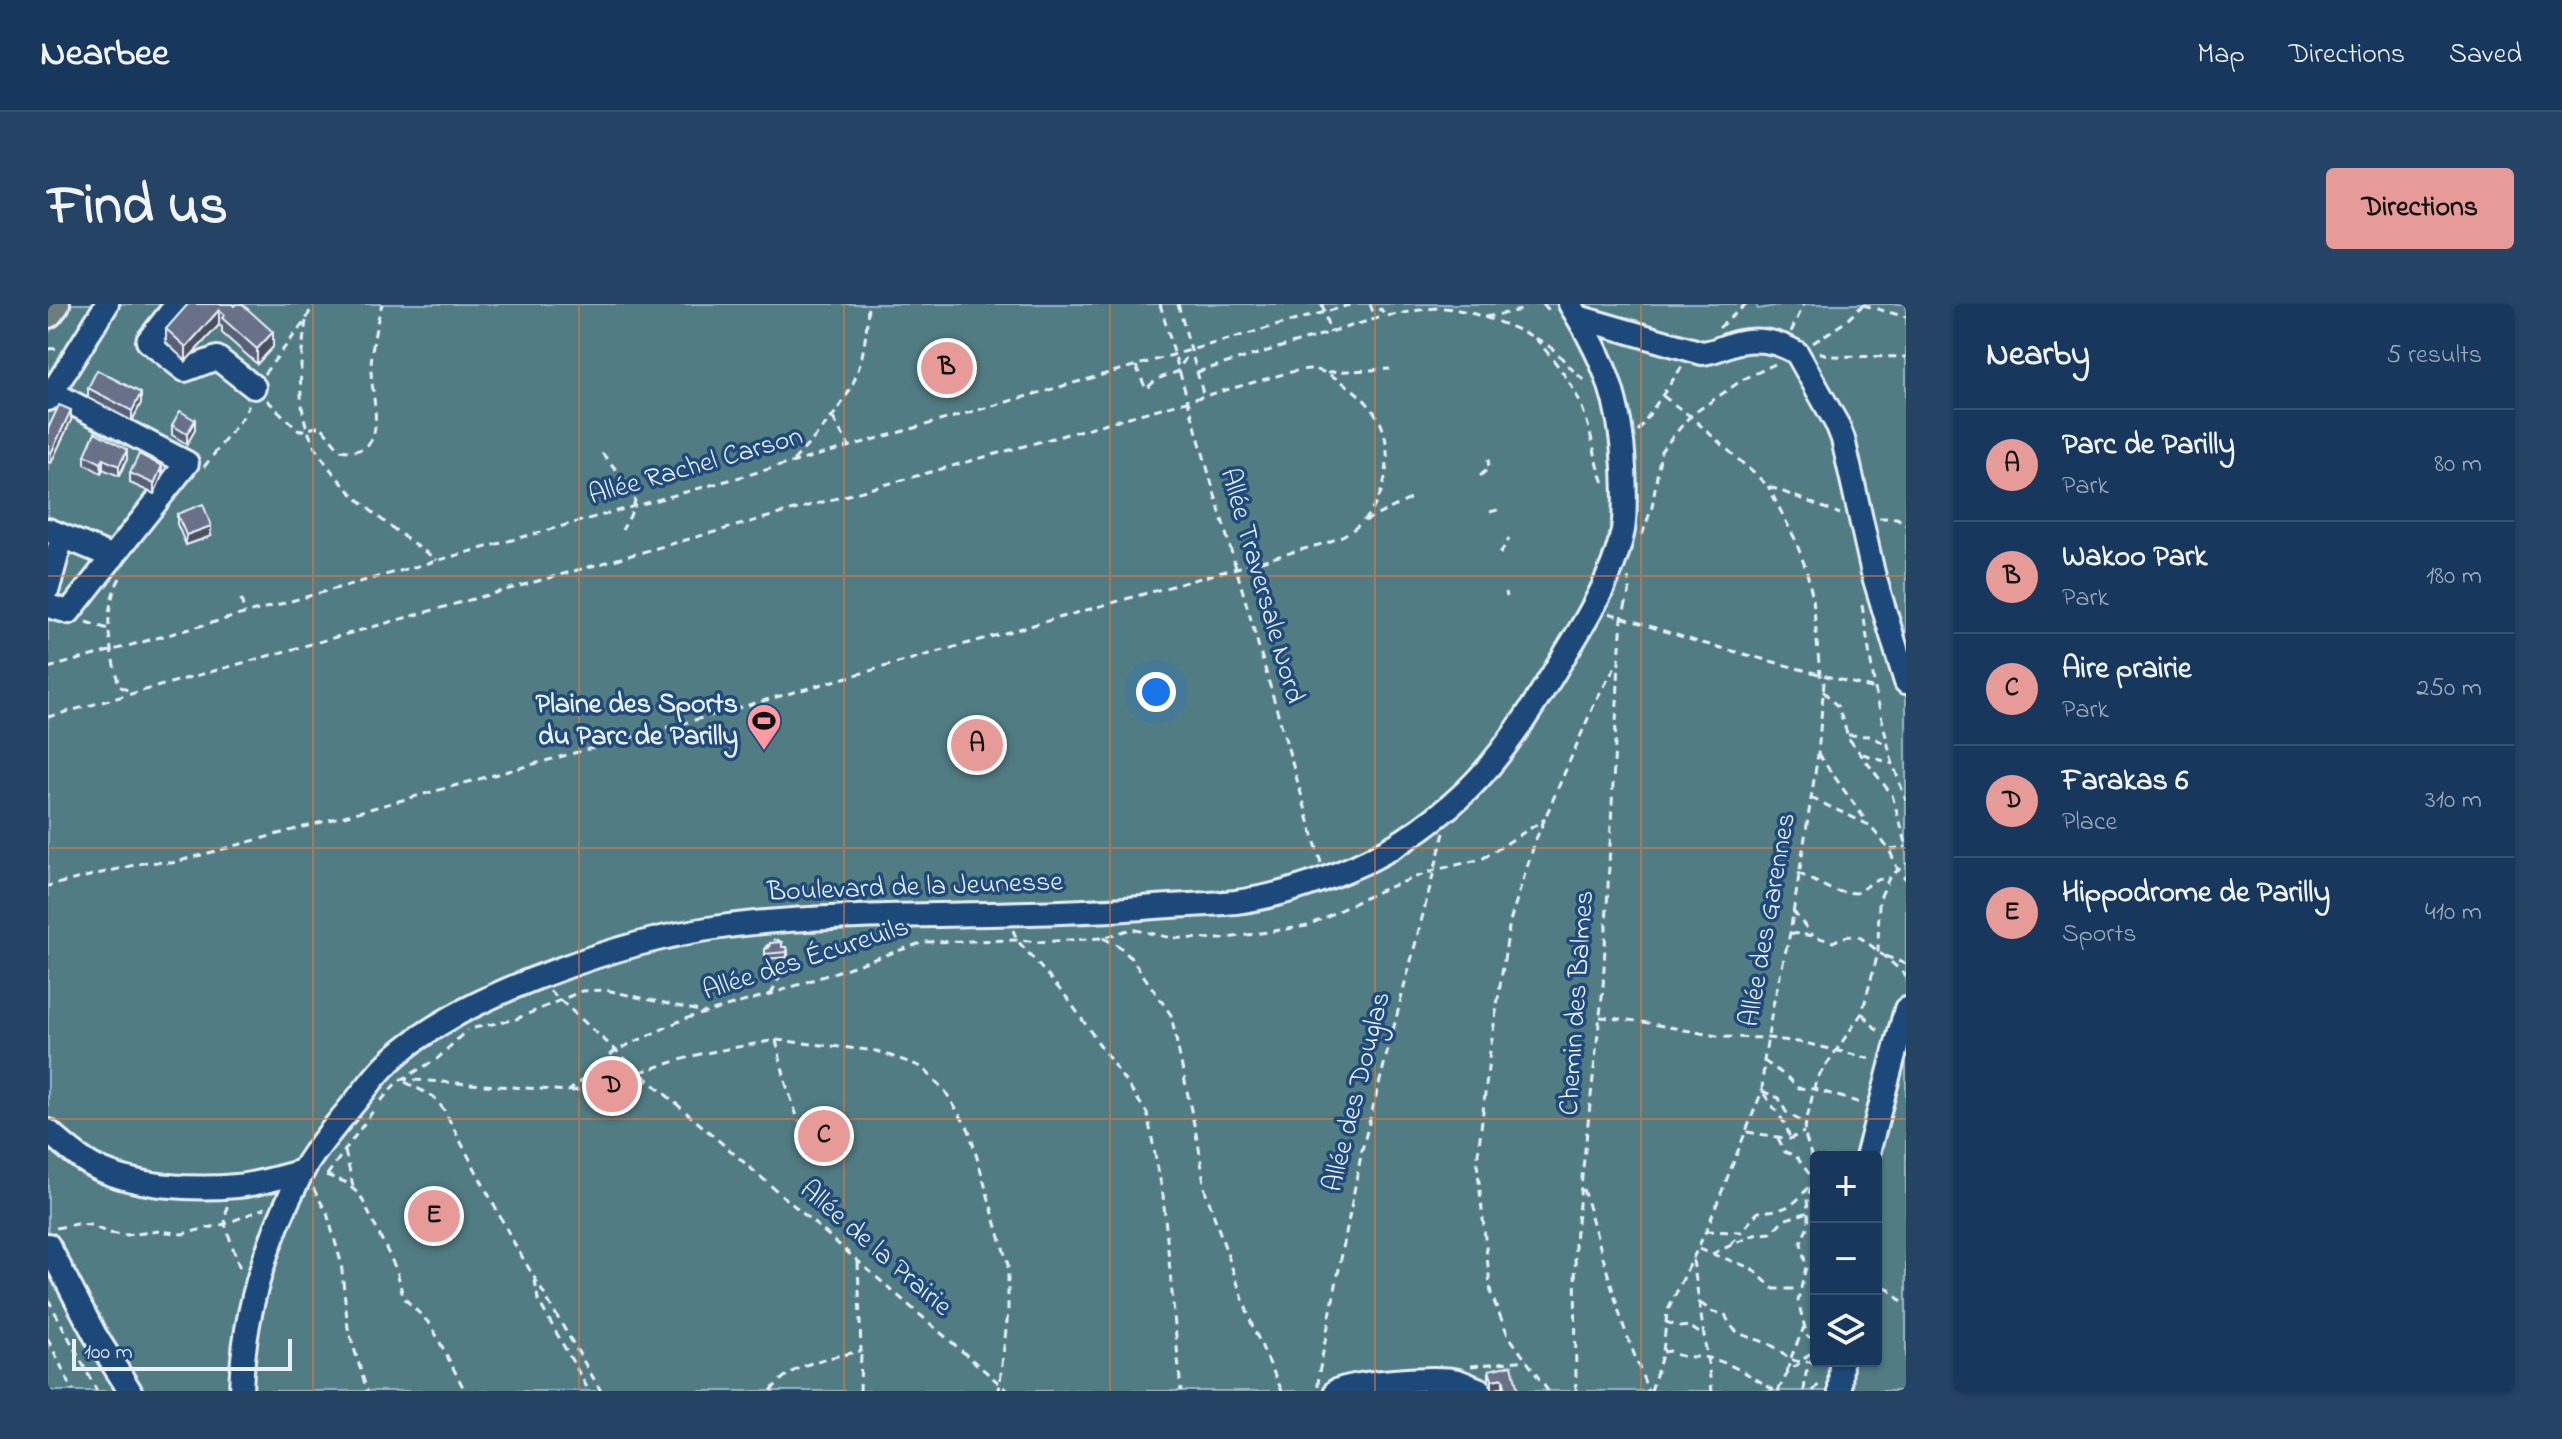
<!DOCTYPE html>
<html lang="en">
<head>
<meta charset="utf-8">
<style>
	body { margin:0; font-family:"Indie Flower",sans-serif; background:#244365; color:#f1f3f6 }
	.controls { position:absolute; right:24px; bottom:24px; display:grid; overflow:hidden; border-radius:8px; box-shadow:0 2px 6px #0004 }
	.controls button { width:72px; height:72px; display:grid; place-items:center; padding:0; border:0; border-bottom:2px solid #365272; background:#17385c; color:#f1f3f6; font:40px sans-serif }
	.scale { position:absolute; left:24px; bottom:20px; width:220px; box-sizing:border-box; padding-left:8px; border:4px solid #e8f1f8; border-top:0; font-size:22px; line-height:28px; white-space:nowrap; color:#e8f1f8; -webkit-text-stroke:6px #1f4a7a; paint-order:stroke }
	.you { position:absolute; left:1108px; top:388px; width:28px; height:28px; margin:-20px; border:6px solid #fff; border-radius:50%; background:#1a73e8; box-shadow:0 0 0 12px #1a73e833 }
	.badge { display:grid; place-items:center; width:52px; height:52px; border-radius:50%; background:#e69b98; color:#111; font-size:26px; font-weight:700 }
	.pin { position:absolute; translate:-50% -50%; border:4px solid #fff; box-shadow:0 2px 8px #0006 }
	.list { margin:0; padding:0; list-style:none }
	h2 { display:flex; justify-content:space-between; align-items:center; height:104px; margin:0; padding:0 32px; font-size:34px }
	h2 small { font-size:26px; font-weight:400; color:#9eacbb }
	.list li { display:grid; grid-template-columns:52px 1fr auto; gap:24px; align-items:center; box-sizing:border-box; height:112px; padding:0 32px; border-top:2px solid #365272 }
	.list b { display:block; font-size:30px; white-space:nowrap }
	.list p { margin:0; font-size:26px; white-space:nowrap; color:#9eacbb }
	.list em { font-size:26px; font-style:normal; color:#9eacbb }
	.icon { flex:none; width:44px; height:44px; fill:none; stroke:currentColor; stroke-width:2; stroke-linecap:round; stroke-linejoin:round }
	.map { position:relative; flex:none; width:1858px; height:1087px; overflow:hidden; border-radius:8px }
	header { display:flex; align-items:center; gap:48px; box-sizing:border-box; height:112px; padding:0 40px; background:#17385c; border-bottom:2px solid #365272 }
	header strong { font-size:38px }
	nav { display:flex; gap:44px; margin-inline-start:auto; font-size:28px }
	.intro { display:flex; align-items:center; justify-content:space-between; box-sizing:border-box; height:192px; padding:0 48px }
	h1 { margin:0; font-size:56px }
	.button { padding:20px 36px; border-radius:8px; background:#e69b98; color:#111; font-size:28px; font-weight:700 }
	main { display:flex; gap:48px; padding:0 48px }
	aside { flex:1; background:#17385c; border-radius:8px; box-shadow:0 2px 6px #0004 }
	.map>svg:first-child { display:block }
</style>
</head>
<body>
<header>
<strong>Nearbee</strong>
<nav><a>Map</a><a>Directions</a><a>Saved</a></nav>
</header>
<div class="intro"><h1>Find us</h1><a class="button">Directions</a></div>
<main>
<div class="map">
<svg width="1858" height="1087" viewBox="0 0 1858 1087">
	<rect width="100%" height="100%" fill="#1f4a7a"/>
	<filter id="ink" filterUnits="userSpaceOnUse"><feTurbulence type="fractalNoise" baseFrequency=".0125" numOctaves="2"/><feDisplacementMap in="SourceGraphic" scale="16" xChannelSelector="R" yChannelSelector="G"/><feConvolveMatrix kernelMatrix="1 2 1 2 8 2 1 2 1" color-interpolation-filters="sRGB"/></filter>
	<g filter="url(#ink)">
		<path fill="#517b83" stroke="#9cb6be" stroke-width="2" fill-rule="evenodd" d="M24,0H1708L1710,5L1737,0H1858V1087H0V30ZM1768,853H1828V1057H1768Z"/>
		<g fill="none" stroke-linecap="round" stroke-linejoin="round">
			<defs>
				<g id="minor">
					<path d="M129,0L100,37L137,66L169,54L206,83"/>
					<path d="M1530,13L1654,49C1668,48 1679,40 1692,38C1713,34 1731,38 1749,49L1790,122L1795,135L1825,269L1858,378"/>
					<path d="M0,95L59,0"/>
					<path d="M0,226L65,253"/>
					<path d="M0,284L14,233"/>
					<path d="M0,302L21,308L139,159L3,88"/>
					<path d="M0,827C15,841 31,855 49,864C88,883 146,886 189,882C211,880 233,873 255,867"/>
					<path d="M1819,853L1858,705"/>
					<path d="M0,941L47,1031L82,1087"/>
					<path d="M193,1087C195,1012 218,937 253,870C266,846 285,825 302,804C313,791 323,777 335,764C376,721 449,688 504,668C559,647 614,631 673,623C727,615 783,614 837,612C923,610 1009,610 1095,604C1126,601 1157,601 1188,598C1228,593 1269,579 1306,563C1349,545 1400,508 1431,474C1470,431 1500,378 1530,329C1549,298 1568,262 1575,226C1578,206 1577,184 1576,164C1573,98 1557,56 1522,0"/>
					<path d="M1288,1087C1310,1078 1387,1072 1410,1077C1418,1080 1427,1084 1434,1087"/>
					<path d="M1792,1087L1793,1057"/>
				</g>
				<path id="major" d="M0,9L7,0"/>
			</defs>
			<use href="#minor" stroke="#e8f1f8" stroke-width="28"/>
			<use href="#major" stroke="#e8f1f8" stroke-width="34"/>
			<g stroke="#e8f1f8" stroke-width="3" stroke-dasharray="8 6" stroke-linecap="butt">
				<path d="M1112,0L1273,559"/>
				<path d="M1130,0L1156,93"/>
				<path d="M1274,0L1282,29"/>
				<path d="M1322,0L1325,8L1333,5L1337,12C1355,10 1375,4 1393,4C1419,4 1477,26 1499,41C1515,51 1525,72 1541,78"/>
				<path d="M1495,0L1505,10"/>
				<path d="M1815,1L1858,13"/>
				<path d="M1437,13L1474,6L1477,0"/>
				<path d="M258,17C253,49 248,95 260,127C281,181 343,224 389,256"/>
				<path d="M1671,24L1698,0"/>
				<path d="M1743,28L1756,0"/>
				<path d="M1487,34C1507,57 1526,80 1536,109C1545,133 1547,160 1558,183"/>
				<path d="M1765,39L1797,18L1816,0"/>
				<path d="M0,45L12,44"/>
				<path d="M1771,48L1782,52L1858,53"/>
				<path d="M1088,62L1098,85L1109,75L1129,68L1141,49"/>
				<path d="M1149,68L1337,12"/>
				<path d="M1280,68L1342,65"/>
				<path d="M216,70L258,16L265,0"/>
				<path d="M1615,92L1642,112L1720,182L1792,210"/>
				<path d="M219,96L251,127L273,122L292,146C346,156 322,91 323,63C324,41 328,21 334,0"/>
				<path d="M785,114L801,142"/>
				<path d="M1590,127L1635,61"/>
				<path d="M554,149L570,168L587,197L582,212L574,226"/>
				<path d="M745,157C797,101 817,80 820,0"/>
				<path d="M156,163L195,113L201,101"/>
				<path d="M1432,172L1441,164L1440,155"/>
				<path d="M1442,208L1453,205"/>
				<path d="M1831,214H1849L1858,221"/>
				<path d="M1317,217L1364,194"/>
				<path d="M1594,231L1604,203L1613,147L1642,112L1694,76L1727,60"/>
				<path d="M1452,250L1461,235"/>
				<path d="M72,274C53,308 62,346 71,382L83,388"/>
				<path d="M1458,288L1459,293"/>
				<path d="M193,295L197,310"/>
				<path d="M1814,301L1827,385L1843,454L1858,497"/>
				<path d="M1561,309L1647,337L1827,385"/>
				<path d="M38,318L60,325"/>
				<path d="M0,364L743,159L1305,0"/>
				<path d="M1775,387L1790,403L1801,435L1844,491L1858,539"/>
				<path d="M0,413L1243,68C1249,67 1256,65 1261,65C1275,65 1290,75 1301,83C1314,92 1326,105 1333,120C1346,151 1338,196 1313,219C1304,228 1292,233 1281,238L636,419L124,559L99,558L0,582"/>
				<path d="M1800,431L1822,432L1838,440"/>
				<path d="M1770,450L1819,518"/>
				<path d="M1815,450L1845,460"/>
				<path d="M1763,494L1821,521L1841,545L1850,566L1858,575"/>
				<path d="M1842,545L1858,543"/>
				<path d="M1750,569L1786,587L1808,589L1828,576L1841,574"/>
				<path d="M1745,607L1765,632"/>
				<path d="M965,626L969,636L1020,695L1099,809L1115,891L1133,1087"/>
				<path d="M1742,629L1765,632L1785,638C1792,634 1802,630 1811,633C1816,635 1853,666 1858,672"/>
				<path d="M1055,634L1071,642L1084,655L1123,711L1151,844L1157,886L1204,1021L1234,1087"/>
				<path d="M718,647V643L727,635"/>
				<path d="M1837,652L1858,660"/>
				<path d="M502,687L602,777L960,1087"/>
				<path d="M723,690L740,655L739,643L728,635"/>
				<path d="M1815,710L1829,726L1835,729"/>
				<path d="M1552,713L1589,717L1674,733L1720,734L1757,739L1828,756"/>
				<path d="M426,724L468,715L534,687L558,686L656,708"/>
				<path d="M728,736L738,780L751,818"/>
				<path d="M1716,757L1739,773L1750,784L1766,785L1816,800"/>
				<path d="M592,768L652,750L728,736L829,747L874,763L897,787L921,826L960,961V1008L951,1087"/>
				<path d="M352,775L521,787L567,747L636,715L723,690L876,638L969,636L990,638L1055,634L1083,625L1124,634L1173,635L1259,622L1331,587L1387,566L1434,555L1497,515"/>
				<path d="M357,778L386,793L396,806L466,939L553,1087"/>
				<path d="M523,787L602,777"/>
				<path d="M1714,787L1731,794L1738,808L1757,820"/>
				<path d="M1716,790L1738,821L1742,835"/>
				<path d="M333,797L348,779L389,755L419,726"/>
				<path d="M1699,828L1742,835L1756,828"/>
				<path d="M1730,834L1737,848L1748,852L1765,875"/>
				<path d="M297,847L306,886"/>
				<path d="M1768,867L1756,828L1768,776L1814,709L1830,649L1831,596L1841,574L1858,559"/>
				<path d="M1768,869L1759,895L1761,919L1753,939L1758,963L1750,997L1759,1032L1768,1036"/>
				<path d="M278,871L297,878L312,891L349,967L355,993L383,1021L417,1087"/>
				<path d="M279,871L328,803"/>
				<path d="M265,884L279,909L293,958L300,1024L319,1087"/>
				<path d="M1535,885L1574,1018L1600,1087"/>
				<path d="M179,902L177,920L193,968"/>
				<path d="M8,924L28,920L43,921L60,929L78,931L112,927L134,930L177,920L217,904"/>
				<path d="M1658,927L1693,928L1710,908C1740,906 1746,903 1763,879L1768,878"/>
				<path d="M1683,941L1693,928"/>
				<path d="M1651,945L1703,964L1726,985H1751"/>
				<path d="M1664,950L1706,931L1723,929L1735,916L1761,908"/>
				<path d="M1645,956L1664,1087"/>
				<path d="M1828,973L1858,1002"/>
				<path d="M487,976L490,996L541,1087"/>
				<path d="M0,995L49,1087"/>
				<path d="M1652,999L1665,1008L1677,1010C1686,1033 1695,1030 1716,1038C1740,1046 1735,1062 1768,1057"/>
				<path d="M1618,1018L1632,1023L1641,1022L1657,1033"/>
				<path d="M0,1035L25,1087"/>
				<path d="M1615,1048L1622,1047C1636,1057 1650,1050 1665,1055C1688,1062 1707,1074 1727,1087"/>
				<path d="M1423,1062L1479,1056"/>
				<path d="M1739,1068L1742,1056L1756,1023"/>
				<path d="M1270,1082L1271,1069L1314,846L1396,529"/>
				<path d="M723,1087C743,1059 780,1054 813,1047L810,957"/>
				<path d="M812,1087L813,1047"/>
				<path d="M1500,1087L1460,1031L1443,990L1429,859L1442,747L1462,617L1488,535L1548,396L1569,360"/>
				<path d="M1528,1087L1527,936L1555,684L1571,358L1574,314L1582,285L1580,274"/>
				<path d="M1603,1087L1615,1048L1619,1008L1658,927L1714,787L1716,757L1725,701L1742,629L1770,450L1776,379L1772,371L1765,294L1758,265L1747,235L1720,182"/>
				<path d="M1730,1087L1739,1070L1768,1044"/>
				<path d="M1756,1087L1758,1069L1768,1045"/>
				<path d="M1765,1087L1773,1078"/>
			</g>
			<use href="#minor" stroke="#1f4a7a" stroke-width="22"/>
			<use href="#major" stroke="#6c7e7c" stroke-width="28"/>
		</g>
		<g fill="#596175" stroke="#e8f1f8" stroke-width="2">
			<path d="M184,0L225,43L209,60L174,29V23L171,21L138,57L118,39V25Z"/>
			<path d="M40,84L93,99L84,117L40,94Z"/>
			<path d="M23,116L3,159L0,158V125Z"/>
			<path d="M124,121L147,126L139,140L124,131Z"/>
			<path d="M37,151L79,155L71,172L55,165L53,169L37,160Z"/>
			<path d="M82,169L114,172L106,190L82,179Z"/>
			<path d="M129,210L163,232L138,241L129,220Z"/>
			<path d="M734,643L739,648V653L717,655V645Z"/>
			<path d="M1441,1066L1470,1087H1456L1455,1083L1444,1086L1441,1076Z"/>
		</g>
		<g fill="#494f5f" stroke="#e8f1f8" stroke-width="2">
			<path d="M171,6V21L138,57V43Z"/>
			<path d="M225,28V43L209,60V45Z"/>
			<path d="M93,89V99L84,117V107Z"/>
			<path d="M23,106V116L3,159V149Z"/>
			<path d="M147,116V126L139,140V130Z"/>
			<path d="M79,146V155L71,172V162Z"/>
			<path d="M55,155V165L53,169V159Z"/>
			<path d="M114,162V172L106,190V180Z"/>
			<path d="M163,222V232L138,241V231Z"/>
			<path d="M1455,1074V1083L1444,1086V1076Z"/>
		</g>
		<g fill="#687188" stroke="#e8f1f8" stroke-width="2">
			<path d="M140,0H184L186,2L188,0H194L225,28L209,45L174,14L177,11L171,6L138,43L118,25Z"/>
			<path d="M49,66L93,89L84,107L40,84Z"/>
			<path d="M11,101L23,106L3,149L0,148V125Z"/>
			<path d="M132,107L147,116L139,130L124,121Z"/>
			<path d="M47,128L79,146L71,162L55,155L53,159L37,151Z"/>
			<path d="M91,150L114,162L106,180L82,169Z"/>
			<path d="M155,200L163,222L138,231L129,210Z"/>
			<path d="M734,638V643H738L739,648L717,650V645L721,644L722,639Z"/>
			<path d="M1464,1061L1470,1087H1458L1455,1074L1444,1076L1441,1066Z"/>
		</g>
	</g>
	<path fill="none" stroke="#e8773b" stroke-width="2" stroke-opacity="0.55" d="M265,0V1087M531,0V1087M796,0V1087M1062,0V1087M1327,0V1087M1593,0V1087M0,272H1858M0,544H1858M0,815H1858"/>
	<defs>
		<symbol id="stadium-pin" viewBox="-11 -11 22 30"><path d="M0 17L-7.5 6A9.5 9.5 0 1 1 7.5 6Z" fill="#ff9aa2" stroke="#1f4a7a"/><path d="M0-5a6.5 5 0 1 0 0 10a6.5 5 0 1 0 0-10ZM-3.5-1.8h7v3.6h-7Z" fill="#111"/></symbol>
	</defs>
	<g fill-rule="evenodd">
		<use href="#stadium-pin" x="696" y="397" width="40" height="54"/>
	</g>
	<g text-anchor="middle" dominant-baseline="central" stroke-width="7" stroke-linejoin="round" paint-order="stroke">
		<g font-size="28" fill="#e8f1f8" stroke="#1f4a7a">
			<text transform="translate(648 163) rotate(-16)">Allée Rachel Carson</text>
			<text transform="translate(1213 282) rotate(74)">Allée Traversale Nord</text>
			<text transform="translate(867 584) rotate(-2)">Boulevard de la Jeunesse</text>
			<text transform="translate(1721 616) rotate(-80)">Allée des Garennes</text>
			<text transform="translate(758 656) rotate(-18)">Allée des Écureuils</text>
			<text transform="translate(1530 699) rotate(-86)">Chemin des Balmes</text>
			<text transform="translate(1310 788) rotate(-76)">Allée des Douglas</text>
			<text transform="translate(827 945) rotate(41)">Allée de la Prairie</text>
		</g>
		<g font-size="28" font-weight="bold" fill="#e8f1f8" stroke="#1f4a7a" text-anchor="end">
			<text x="690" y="401">Plaine des Sports<tspan x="690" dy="32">du Parc de Parilly</tspan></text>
		</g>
	</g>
</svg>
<div class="controls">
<button>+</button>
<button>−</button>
<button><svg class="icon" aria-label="layers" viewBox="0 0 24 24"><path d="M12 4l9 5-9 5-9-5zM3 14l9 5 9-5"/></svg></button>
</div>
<div class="scale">100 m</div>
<div class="you"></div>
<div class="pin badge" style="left:929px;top:441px">A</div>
<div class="pin badge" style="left:899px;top:64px">B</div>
<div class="pin badge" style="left:776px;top:832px">C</div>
<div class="pin badge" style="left:564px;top:782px">D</div>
<div class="pin badge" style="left:386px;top:912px">E</div>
</div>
<aside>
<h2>Nearby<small>5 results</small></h2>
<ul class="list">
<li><span class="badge">A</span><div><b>Parc de Parilly</b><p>Park</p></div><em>80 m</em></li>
<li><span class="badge">B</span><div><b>Wakoo Park</b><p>Park</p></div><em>180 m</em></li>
<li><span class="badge">C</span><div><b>Aire prairie</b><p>Park</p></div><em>250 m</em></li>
<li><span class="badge">D</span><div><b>Farakas 6</b><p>Place</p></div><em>310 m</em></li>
<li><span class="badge">E</span><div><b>Hippodrome de Parilly</b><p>Sports</p></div><em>410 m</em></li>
</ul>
</aside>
</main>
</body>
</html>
